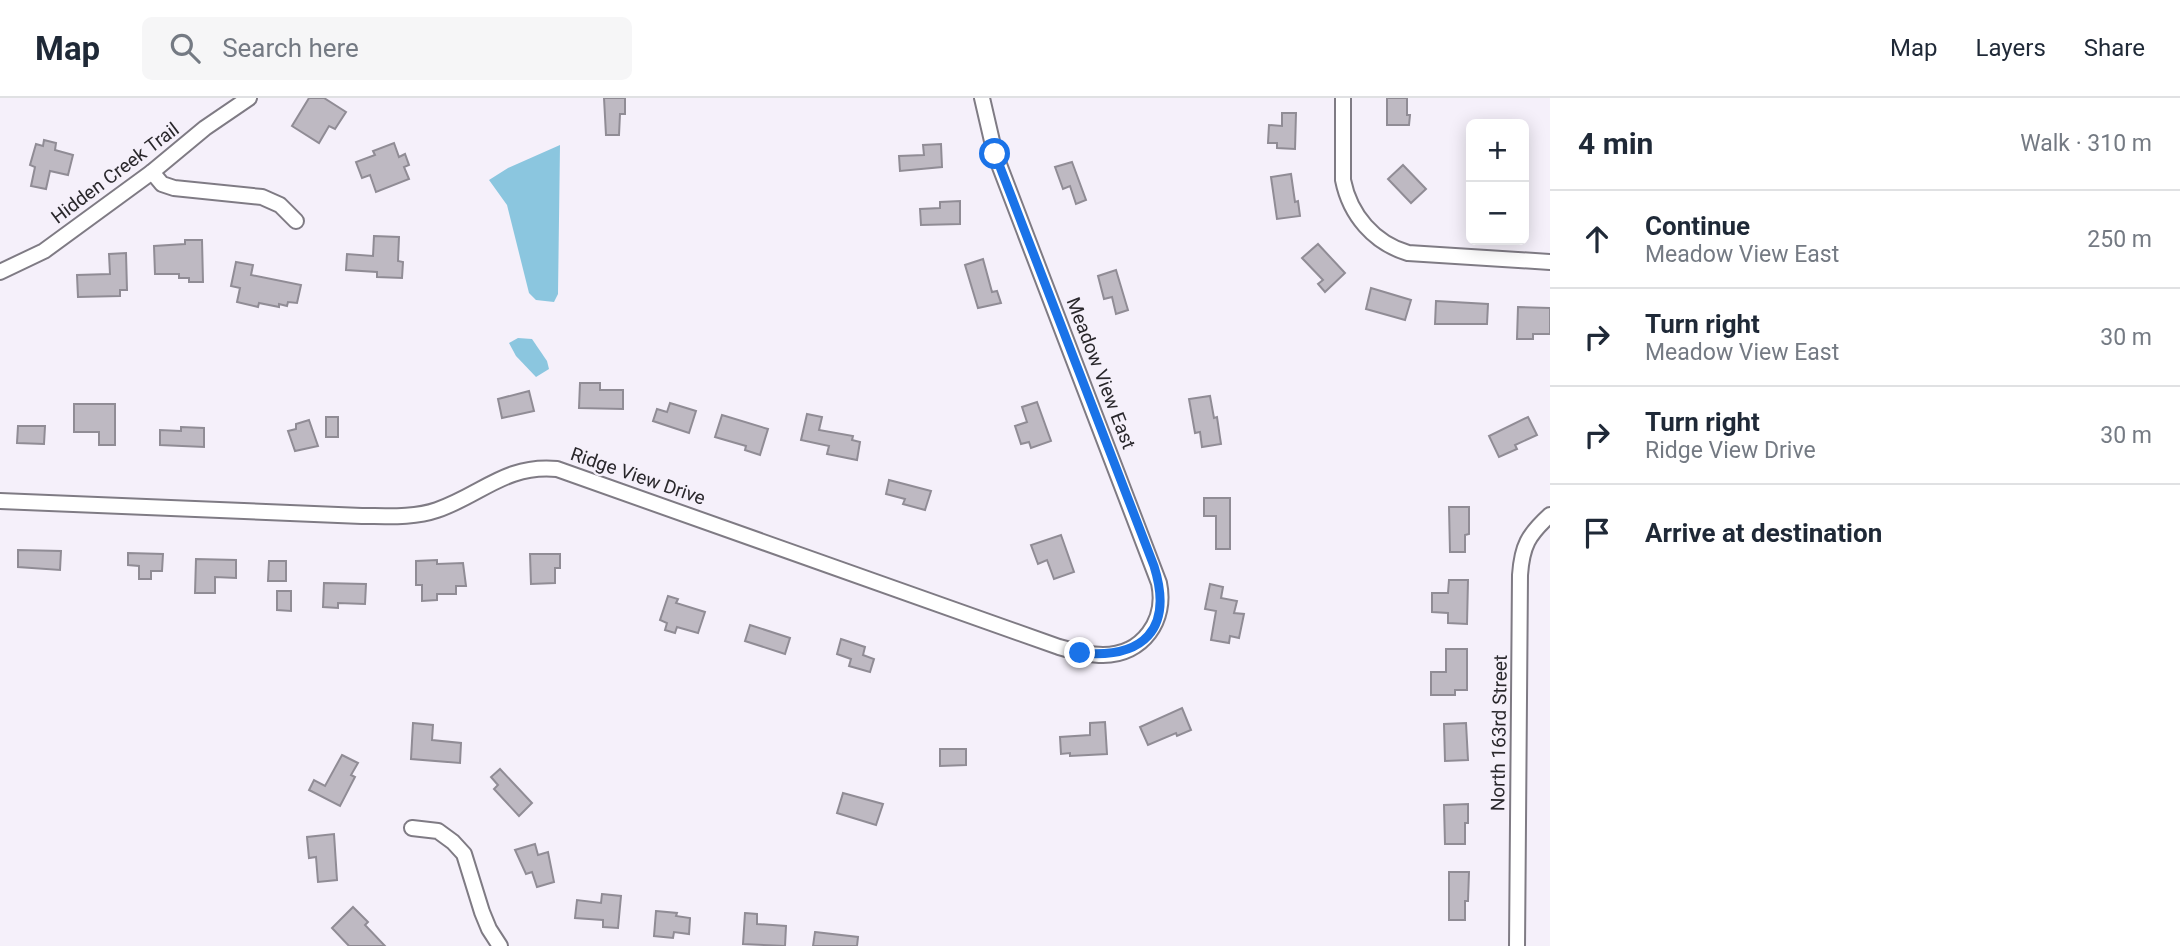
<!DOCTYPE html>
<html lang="en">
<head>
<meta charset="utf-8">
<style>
	body { margin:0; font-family:Roboto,sans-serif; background:#f6f6f7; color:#1f2937 }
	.controls { position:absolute; right:21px; top:21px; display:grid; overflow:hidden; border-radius:10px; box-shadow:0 4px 18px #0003 }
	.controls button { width:63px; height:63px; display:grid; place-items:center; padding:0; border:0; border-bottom:2px solid #e0e1e3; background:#fff; color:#1f2937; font:35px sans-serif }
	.stop { position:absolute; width:21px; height:21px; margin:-16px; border:5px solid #1a73e8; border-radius:50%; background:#fff }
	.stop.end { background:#1a73e8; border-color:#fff; box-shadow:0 2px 7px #0008 }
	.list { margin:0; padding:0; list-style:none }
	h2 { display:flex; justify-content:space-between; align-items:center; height:91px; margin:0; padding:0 28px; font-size:30px }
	h2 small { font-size:23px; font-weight:400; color:#747a83 }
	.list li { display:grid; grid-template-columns:46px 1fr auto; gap:21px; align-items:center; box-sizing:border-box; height:98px; padding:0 28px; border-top:2px solid #e0e1e3 }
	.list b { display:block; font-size:26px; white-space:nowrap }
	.list p { margin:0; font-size:23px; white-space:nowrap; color:#747a83 }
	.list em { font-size:23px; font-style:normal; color:#747a83 }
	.icon { flex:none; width:38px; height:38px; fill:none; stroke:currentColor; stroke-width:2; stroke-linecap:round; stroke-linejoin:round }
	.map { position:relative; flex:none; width:1550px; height:848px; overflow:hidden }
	header { display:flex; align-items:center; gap:42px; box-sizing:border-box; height:98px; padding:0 35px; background:#fff; border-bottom:2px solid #e0e1e3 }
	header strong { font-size:33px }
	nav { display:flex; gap:38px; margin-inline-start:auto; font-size:24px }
	.search { width:490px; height:63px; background:#f6f6f7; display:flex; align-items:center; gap:18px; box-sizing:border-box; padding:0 24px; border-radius:10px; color:#747a83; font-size:26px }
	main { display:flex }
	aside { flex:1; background:#fff }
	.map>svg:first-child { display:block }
</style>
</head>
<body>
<header>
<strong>Map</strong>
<div class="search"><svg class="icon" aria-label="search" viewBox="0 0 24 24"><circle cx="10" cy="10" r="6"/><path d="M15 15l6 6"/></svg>Search here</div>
<nav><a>Map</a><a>Layers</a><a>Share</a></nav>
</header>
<main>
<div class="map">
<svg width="1550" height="848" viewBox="0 0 1550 848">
	<rect width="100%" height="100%" fill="#f5f0fa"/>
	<g fill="#8bc6df">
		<path d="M560,47L558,196L554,204L536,202L529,195L507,107L489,82L508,70Z"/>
		<path d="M518,240L532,241L547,263L549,271L536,279L516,258L509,245Z"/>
	</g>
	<g fill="#beb9c2" stroke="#908c95" stroke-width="2">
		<path d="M309,0H324L346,14L335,31L329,28L319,45L292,28Z"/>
		<path d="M604,0H625V16H620L619,37H606Z"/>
		<path d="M1387,0H1407V17H1410L1409,27H1387Z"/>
		<path d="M1282,15H1296L1295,51L1277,50V45H1268L1269,27L1282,28Z"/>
		<path d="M44,42L56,45L55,52L73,57L68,77L50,73L46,91L31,88L35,69L30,67L36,46L43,48Z"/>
		<path d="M394,45L399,59L405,56L409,67L404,69L409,81L376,94L370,77L362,80L356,64L375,57L373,53Z"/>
		<path d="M941,46L942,69L900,73L899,58L924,57L923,47Z"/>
		<path d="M1072,64L1086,102L1076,106L1070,88L1063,91L1055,69Z"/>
		<path d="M1403,67L1426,91L1411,105L1388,81Z"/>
		<path d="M1291,76L1295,104L1298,103L1300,118L1277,121L1271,79Z"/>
		<path d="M960,103V126L921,127L920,111L940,110V104Z"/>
		<path d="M374,138L399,139L398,163L403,164L402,180L377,179V174L346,172L347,156L373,158Z"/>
		<path d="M185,142H202L203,184H189V180H179V176H155L154,148L185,146Z"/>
		<path d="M1318,146L1345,175L1325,194L1318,186L1323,182L1302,160Z"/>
		<path d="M126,155L127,192H120V198L78,199L77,177L110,176L109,156Z"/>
		<path d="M983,161L992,194L997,193L1001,205L978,210L965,167Z"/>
		<path d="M236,164L253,167L251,177L301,187L297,205L288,204L287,208L279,206V209L259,205L258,209L237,204L240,190L231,188Z"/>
		<path d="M1116,172L1128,212L1116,216L1112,199L1104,201L1098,178Z"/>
		<path d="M1371,190L1411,202L1405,222L1366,211Z"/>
		<path d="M1436,203L1488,206L1487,226H1435Z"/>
		<path d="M1518,209L1550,210V236H1533V241H1517Z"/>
		<path d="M580,285H600V292H623V311L579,310Z"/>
		<path d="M529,293L534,313L502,320L498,301Z"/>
		<path d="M1210,298L1214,320L1217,319L1221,346L1202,349L1200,334L1195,335L1189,301Z"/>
		<path d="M1037,304L1051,343L1031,350L1029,344L1021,346L1015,328L1027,324L1022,309Z"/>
		<path d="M670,305L696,313L689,335L653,323L657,311L667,314Z"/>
		<path d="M74,306H115V347H99V334H74Z"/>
		<path d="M807,316L822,319L819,332L853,338L852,342L860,344L857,362L827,356L829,348L801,342Z"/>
		<path d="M722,317L768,331L760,357L745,352L746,348L715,339Z"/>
		<rect x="326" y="319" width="12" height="20"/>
		<path d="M1528,319L1537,337L1515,347L1517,351L1499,359L1489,338Z"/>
		<path d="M309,322L318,348L295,353L288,333L296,331V326Z"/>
		<path d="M18,328H45L44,346L17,345Z"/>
		<path d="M181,329L204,330V349L160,347V332L181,333Z"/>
		<path d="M889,382L931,393L925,412L903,406L905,401L886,396Z"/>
		<path d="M1204,400H1230V451H1216V418H1204Z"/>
		<path d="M1449,409H1469V436L1465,437V454H1450Z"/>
		<path d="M1061,437L1074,474L1054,481L1047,462L1038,466L1031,447Z"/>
		<path d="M18,452L61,453L60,472L18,469Z"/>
		<path d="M128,455L163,456L162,473H151V481H139V468L128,467Z"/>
		<path d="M530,456H560V470H555V485L531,486Z"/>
		<path d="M196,461L236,462V480L215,479V495H195Z"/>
		<path d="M437,462V466L463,465L466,488H456V496H437V502L422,503V487H416V463Z"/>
		<path d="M269,463H286V483H268Z"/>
		<path d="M1449,482H1468L1467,526L1448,525V515L1432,514V495H1448Z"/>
		<path d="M324,485L366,486L365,506L338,505V510L323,509Z"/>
		<path d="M1210,486L1223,489L1221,500L1237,503L1234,515L1244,516L1239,540L1230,538L1229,545L1211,542L1216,513L1205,511Z"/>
		<path d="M277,493H291V513L277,512Z"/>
		<path d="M668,498L678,501L676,505L705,514L698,535L677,529L675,535L665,532L667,525L660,522Z"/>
		<path d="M750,527L790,540L785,556L745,543Z"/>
		<path d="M841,541L865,549L863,557L874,561L870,574L849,568L851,561L837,556Z"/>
		<path d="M1446,551H1467V592H1455V597H1431V574H1446Z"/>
		<path d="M1182,610L1191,632L1177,638L1176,635L1148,647L1140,629Z"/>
		<path d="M1105,624L1107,656L1070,658V655L1061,656L1060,639L1090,637V625Z"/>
		<path d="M413,625L433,627L432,642L461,645L460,665L411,661Z"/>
		<path d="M1466,625L1468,662L1445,663L1444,626Z"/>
		<path d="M940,651H966V667L940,668Z"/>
		<path d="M342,657L358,665L351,677L355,679L340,708L309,692L314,682L325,688Z"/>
		<path d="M500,671L532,705L519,718L494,691L498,687L491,679Z"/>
		<path d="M843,695L883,706L876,727L837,715Z"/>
		<path d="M1468,706V725H1465V746H1445L1444,707Z"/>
		<path d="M334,736L337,782L318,784L316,759L309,760L307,739Z"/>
		<path d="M535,746L538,757L548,754L554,784L537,789L532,774L526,776L515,752Z"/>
		<path d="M1449,774H1469L1468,803H1465V822H1449Z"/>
		<path d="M602,796L621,798L618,830L603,829V822L575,820L577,802L601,805Z"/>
		<path d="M353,809L368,824L365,827L385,848H349L332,830Z"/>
		<path d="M656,813L677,815L676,818L690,820L689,836L674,834L673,840L654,838Z"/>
		<path d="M745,815L757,816V826L786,828L785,848L743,846Z"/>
		<path d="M815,834L858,839L857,848H813Z"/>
	</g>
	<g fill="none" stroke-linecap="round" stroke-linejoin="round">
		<defs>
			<g id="minor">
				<path d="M1343,0V82C1350,117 1374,145 1408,155L1550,164"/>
				<path d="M152,74L162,86L174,90L262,99L280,107L296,123"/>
				<path d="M0,174L44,153L152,74L205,30L249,0"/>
				<path d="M0,403L362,418C386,418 414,420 437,412C481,397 506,366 557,371L1059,549C1073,553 1088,557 1103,557C1143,557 1167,522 1159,485L995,56L982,0"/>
				<path d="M412,730L438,733L453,744L464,756L482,814L489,831L500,848"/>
				<path d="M1517,848L1520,477C1522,448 1528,437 1550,417"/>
			</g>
		</defs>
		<use href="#minor" stroke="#7f7b84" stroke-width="18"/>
		<use href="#minor" stroke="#fff" stroke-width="14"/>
	</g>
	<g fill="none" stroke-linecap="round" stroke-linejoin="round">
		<path stroke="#1a73e8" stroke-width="9" d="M995,56L1154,468C1174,532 1143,561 1080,555"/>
	</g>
	<g text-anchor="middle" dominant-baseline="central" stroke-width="5" stroke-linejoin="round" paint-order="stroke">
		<g font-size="19" fill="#29272b" stroke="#f5f0fa">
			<text transform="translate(115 75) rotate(-37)">Hidden Creek Trail</text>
			<text transform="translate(1101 275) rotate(69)">Meadow View East</text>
			<text transform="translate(638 378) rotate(19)">Ridge View Drive</text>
			<text transform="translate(1499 635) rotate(-89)">North 163rd Street</text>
		</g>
	</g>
</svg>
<div class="controls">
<button>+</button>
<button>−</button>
</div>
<div class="stop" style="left:995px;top:56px"></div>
<div class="stop end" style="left:1080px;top:555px"></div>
</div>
<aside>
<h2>4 min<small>Walk · 310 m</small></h2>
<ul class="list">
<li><svg class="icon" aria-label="ahead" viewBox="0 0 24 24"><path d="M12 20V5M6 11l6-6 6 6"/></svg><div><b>Continue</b><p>Meadow View East</p></div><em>250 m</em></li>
<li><svg class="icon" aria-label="right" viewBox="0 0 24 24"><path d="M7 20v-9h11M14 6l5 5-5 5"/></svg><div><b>Turn right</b><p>Meadow View East</p></div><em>30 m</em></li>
<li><svg class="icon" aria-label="right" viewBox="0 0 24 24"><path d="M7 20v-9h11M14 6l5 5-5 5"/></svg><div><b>Turn right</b><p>Ridge View Drive</p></div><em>30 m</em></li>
<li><svg class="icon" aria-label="arrive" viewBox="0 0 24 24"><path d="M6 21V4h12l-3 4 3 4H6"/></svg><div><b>Arrive at destination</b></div></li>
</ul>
</aside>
</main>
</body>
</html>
